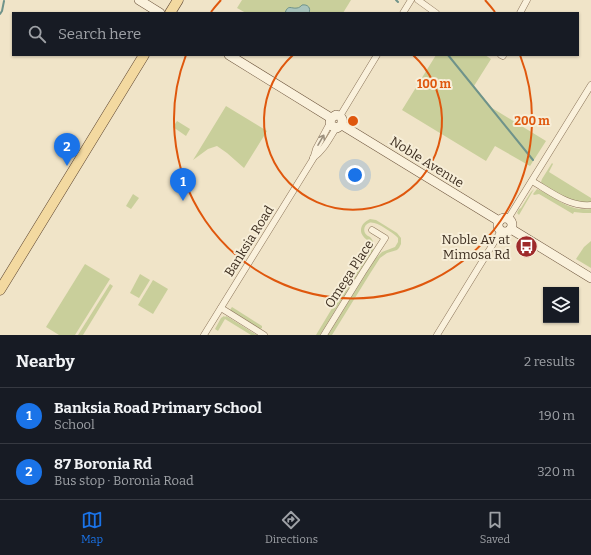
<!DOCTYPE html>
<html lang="en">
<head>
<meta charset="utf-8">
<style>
	body { margin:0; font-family:Bitter,serif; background:#242831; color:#f1f3f6 }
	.controls { position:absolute; right:12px; bottom:12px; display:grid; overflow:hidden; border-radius:0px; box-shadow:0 1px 3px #0004 }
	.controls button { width:36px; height:36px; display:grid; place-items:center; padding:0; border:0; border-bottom:1px solid #363941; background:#171b24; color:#f1f3f6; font:20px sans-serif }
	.you { position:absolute; left:355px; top:175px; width:14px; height:14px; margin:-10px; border:3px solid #fff; border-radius:50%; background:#1a73e8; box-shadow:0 0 0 6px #1a73e833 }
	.badge { display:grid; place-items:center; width:26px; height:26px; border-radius:50%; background:#1a73e8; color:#fff; font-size:13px; font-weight:700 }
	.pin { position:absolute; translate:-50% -33px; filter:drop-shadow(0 1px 2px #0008) }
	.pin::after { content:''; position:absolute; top:21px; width:14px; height:12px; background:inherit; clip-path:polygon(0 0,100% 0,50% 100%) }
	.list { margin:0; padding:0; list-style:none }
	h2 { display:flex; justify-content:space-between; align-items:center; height:52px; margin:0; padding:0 16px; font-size:17px }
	h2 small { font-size:13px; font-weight:400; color:#9ea1a6 }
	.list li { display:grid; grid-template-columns:26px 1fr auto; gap:12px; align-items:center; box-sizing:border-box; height:56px; padding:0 16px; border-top:1px solid #363941 }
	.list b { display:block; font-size:15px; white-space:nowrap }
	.list p { margin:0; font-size:13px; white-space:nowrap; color:#9ea1a6 }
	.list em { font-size:13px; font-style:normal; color:#9ea1a6 }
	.icon { flex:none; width:22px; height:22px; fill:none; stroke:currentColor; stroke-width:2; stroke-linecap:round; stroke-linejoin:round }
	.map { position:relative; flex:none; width:591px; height:335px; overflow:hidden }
	.search { position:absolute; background:#171b24; box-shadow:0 1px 3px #0004; left:12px; right:12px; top:12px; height:44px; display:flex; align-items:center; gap:10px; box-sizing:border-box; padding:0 14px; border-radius:0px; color:#9ea1a6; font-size:15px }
	.sheet { height:164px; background:#171b24 }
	nav { display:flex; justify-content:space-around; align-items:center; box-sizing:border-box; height:56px; border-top:1px solid #363941; background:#171b24; font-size:11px; color:#9ea1a6 }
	nav a { display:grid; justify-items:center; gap:2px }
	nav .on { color:#1a73e8 }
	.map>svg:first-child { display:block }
</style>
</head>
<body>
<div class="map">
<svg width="591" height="335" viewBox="0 0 591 335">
	<rect width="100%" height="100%" fill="#f0e4c8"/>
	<g fill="#c9cf9b">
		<path d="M242,0H351L343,13H246L237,8Z"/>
		<path d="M436,55H485L491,59L474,86L492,108L546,141L530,166L495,146L486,161L402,110Z"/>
		<path d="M226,106L267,131L244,168L227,153L217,146L208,149L193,160Z"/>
		<path d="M177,121L190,129L186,136L173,127Z"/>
		<path d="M552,163L553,164L549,172L591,198V202C588,202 584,203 581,202C567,202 554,191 543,184L541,182L542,179Z"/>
		<path d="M534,189L519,215L517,213L519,209L521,208L531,192Z"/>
		<path d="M537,189C559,197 564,211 591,209V213H583L574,212L573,214L539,194L534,195L533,194Z"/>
		<path d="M133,194L139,198L131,209L126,206Z"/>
		<path d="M370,219L376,220L397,233L401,238V244L399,248L397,250L387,253L380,258L371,272L332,335H328L375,259L382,252L395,247L398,242V238L396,236C391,232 375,220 369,223C365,224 363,229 365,233C367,236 367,235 370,237C375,242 375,249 371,254C353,280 337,308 320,335H316L357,267L369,250L370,247V243C368,240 365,239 363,236C358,229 363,222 370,219Z"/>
		<path d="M591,241V268L576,259L584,247Z"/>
		<path d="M85,264L110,279L75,335H59L46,327Z"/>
		<path d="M140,274L150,280L139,298L130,293Z"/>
		<path d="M153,280L168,289L153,314L138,305Z"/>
		<path d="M110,284L113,286L83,335H78Z"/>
		<path d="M232,307L262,326V328L260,329L233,312L230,310Z"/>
		<path d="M224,316L225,317L226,316L228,317L257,335H251L225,319L218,331L215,329L221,318Z"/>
	</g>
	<path fill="#a9c4bc" stroke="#6f938a" d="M302,5C308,4 311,8 309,13H285C288,4 291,9 297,8C299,8 301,6 302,5Z"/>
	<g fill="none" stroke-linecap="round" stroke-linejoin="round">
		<g stroke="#6f938a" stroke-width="2">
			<path d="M396,0L398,2"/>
			<path d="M0,14L2,11L4,1"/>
			<path d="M448,55L533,160"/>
		</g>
		<defs>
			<g id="street">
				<path d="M418,0L436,13"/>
				<path d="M403,13L411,0"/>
				<path d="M520,13L527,0"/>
				<path d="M501,55L503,56V55"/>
				<path d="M340,116L377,55"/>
				<path d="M313,158C324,150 329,139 336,128"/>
				<path d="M532,181C551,192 569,207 591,205"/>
				<path d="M508,219L591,85"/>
				<path d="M221,308L264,335"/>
				<path d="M204,335L313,159L316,149L330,123"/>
				<path d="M324,335L363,272L385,238L372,230"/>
				<path d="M437,335L501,231"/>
			</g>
			<g id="secondary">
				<path d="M139,0L160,13"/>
				<path d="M229,55L331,118"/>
				<path d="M331,118L330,123L332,126L337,128L342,125"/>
				<path d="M331,118L336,115L340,116L342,119V125"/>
				<path d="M342,125L499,221"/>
				<circle cx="505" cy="225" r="7"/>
				<path d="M511,229L591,278"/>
			</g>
			<g id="primary">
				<path d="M170,13L178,0"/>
				<path d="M0,290L144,55"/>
			</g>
		</defs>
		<use href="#street" stroke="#8d765c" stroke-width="7"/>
		<use href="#secondary" stroke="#6f573f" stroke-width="10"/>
		<use href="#primary" stroke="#5b4430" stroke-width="11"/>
		<use href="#street" stroke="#faf1dc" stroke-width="6"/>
		<use href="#secondary" stroke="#faf1dc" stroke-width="9"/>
		<use href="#primary" stroke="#f3d9a0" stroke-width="10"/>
	</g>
	<defs><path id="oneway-shaft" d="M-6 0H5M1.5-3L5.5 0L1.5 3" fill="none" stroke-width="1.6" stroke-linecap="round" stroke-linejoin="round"/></defs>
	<use stroke="#9c907e" href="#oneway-shaft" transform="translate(321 140) rotate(-60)"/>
	<g fill="none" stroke="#df570d" stroke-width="2">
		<path d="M413 55A89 89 0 1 1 293 55"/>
		<path d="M211 12A179 179 0 0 1 221 0M485 0A179 179 0 0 1 495 12M520 55A179 179 0 1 1 186 55"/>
	</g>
	<defs>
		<symbol id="bus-disc" viewBox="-11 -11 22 22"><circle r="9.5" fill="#9e2a2b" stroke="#f7eed8"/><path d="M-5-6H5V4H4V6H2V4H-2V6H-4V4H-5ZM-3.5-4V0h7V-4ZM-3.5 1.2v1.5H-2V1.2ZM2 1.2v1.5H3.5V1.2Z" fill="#fff"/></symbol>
	</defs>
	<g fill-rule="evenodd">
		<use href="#bus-disc" x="514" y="234" width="25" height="25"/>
	</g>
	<g text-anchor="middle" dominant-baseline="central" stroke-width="4" stroke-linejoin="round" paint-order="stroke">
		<g font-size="13" fill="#3d2e20" stroke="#f7eed8">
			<text transform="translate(427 162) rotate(32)">Noble Avenue</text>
			<text transform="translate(249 241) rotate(-58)">Banksia Road</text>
			<text transform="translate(349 274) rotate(-57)">Omega Place</text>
		</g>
		<g font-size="13" fill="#3d2e20" stroke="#f7eed8" text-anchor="end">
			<text x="510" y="239">Noble Av at<tspan x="510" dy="15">Mimosa Rd</tspan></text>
		</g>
	</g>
	<circle cx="353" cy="121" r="6" fill="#df570d" stroke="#f7eed8" stroke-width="2"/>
	<g font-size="12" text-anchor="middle" font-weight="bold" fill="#df570d" stroke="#f7eed8" stroke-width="4" stroke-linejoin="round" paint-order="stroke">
		<text x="434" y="88">100 m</text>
		<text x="532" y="125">200 m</text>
	</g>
</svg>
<div class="controls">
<button><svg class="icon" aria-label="layers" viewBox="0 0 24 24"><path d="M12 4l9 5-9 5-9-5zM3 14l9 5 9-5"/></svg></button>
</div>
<div class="you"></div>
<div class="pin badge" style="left:183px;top:201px">1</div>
<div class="pin badge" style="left:67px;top:166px">2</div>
<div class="search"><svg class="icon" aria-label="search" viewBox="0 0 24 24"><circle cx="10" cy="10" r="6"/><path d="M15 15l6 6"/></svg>Search here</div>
</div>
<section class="sheet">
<h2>Nearby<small>2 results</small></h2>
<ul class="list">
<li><span class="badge">1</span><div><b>Banksia Road Primary School</b><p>School</p></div><em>190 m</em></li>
<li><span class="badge">2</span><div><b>87 Boronia Rd</b><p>Bus stop · Boronia Road</p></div><em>320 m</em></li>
</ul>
</section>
<nav>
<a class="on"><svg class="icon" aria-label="map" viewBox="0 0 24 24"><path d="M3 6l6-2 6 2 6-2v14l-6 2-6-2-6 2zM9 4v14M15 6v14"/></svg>Map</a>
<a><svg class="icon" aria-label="directions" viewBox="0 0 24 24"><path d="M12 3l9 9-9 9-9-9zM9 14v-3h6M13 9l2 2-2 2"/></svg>Directions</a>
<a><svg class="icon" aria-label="saved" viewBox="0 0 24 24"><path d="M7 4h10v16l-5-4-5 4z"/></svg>Saved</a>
</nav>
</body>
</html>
